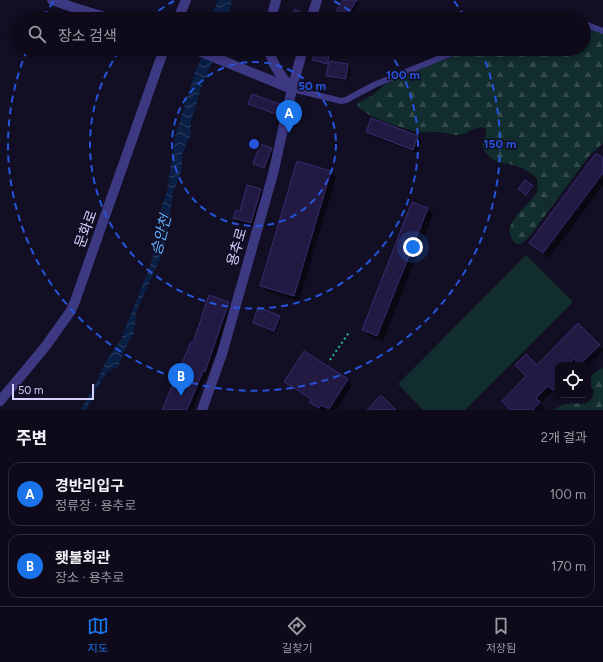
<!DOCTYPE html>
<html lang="ko">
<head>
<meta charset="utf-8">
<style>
	body { margin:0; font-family:Figtree,"Noto Sans KR",sans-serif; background:#171323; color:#f1f3f6 }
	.controls { position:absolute; right:12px; bottom:12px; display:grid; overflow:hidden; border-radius:8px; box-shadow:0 2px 6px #0003 }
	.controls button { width:36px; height:36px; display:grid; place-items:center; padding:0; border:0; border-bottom:1px solid #2e2b39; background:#0e0a1a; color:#f1f3f6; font:20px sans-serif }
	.scale { position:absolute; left:12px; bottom:10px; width:82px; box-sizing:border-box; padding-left:4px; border:2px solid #d6d0ff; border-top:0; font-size:11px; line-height:14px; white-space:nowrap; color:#d6d0ff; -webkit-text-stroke:3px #120e23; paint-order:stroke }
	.you { position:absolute; left:413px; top:247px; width:14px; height:14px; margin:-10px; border:3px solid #fff; border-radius:50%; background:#1a73e8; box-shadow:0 0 0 6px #1a73e833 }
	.badge { display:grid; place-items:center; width:26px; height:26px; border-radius:50%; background:#1a73e8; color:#fff; font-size:13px; font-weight:700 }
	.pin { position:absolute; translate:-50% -33px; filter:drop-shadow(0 1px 2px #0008) }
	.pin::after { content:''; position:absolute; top:21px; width:14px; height:12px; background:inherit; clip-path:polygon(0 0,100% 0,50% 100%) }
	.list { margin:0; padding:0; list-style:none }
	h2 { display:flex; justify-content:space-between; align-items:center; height:52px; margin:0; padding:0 16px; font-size:17px }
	h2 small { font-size:13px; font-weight:400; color:#9b9aa2 }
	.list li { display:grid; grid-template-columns:26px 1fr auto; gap:12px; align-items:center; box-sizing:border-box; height:64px; margin:0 8px 8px; padding:0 8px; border:1px solid #2e2b39; border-radius:12px }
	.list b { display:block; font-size:15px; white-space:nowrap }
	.list p { margin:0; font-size:13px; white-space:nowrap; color:#9b9aa2 }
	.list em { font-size:13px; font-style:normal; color:#9b9aa2 }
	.icon { flex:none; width:22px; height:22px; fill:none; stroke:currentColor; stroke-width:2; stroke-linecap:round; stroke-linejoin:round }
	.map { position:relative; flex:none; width:603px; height:410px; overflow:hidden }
	.search { position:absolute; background:#0e0a1a; box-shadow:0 2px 6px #0003; left:12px; right:12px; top:12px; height:44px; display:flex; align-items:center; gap:10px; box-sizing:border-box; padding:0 14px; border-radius:22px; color:#9b9aa2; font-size:15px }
	.sheet { height:196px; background:#0e0a1a }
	nav { display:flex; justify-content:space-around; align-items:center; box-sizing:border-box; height:56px; border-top:1px solid #2e2b39; background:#0e0a1a; font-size:11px; color:#9b9aa2 }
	nav a { display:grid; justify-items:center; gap:2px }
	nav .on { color:#1a73e8 }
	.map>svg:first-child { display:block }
</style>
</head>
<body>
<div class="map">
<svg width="603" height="410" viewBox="0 0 603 410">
	<defs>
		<pattern id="forest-firs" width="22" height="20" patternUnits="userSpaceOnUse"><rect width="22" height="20" fill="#112d2d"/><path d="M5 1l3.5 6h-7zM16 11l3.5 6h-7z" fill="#334a4c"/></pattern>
		<pattern id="water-waves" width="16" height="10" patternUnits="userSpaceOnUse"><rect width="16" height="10" fill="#0b1f45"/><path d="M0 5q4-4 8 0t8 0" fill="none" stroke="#2e3e61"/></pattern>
	</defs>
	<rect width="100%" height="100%" fill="#120e23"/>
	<g fill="url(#forest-firs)">
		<path d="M584,26L603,34V143L589,156L530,236C527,239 523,243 520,244C516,245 514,242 512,239C501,223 530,205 537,192C538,188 537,183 537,179C532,173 521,167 513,165C509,163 505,164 501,163C494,162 484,153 483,147C481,140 488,137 486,129C478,123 468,135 458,135C451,135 443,132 436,132C430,131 424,133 418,132C405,129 361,116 357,104L359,102L373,95L385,84L470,49H584Z"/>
		<path d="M603,368V410H553C557,408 561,405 565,404C578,401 591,410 594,391L589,384L588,379L595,372Z"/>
	</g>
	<path fill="#112d2d" d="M526,255L573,302L465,410H423L398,384Z"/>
	<g fill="url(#water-waves)">
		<path d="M218,0H232L228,19H211L213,11Z"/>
		<path d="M206,49H218L201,88L191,122V134L182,154V169L173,193L168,229C166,233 164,245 164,250L137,310L134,333L126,347L118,367L117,368H113C100,376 94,397 86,410H80L93,389L106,361L121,339L150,266L160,229L161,218L160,210L167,192L175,136L196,69Z"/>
	</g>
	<g fill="#0007">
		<path d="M344,0H357L359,2L349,19H337Z"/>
		<path d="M282,49H300L297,56L285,53L282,50Z"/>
		<path d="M317,49H334L330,62L348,65L351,68L348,81L330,78L327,76L329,66L316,62L314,60Z"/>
		<path d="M250,104L281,106L284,109L281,117L252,106Z"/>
		<path d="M372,119L418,137L422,141L417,153L371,136L367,132Z"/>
		<path d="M271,148L274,151L267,170L256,166L254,164Z"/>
		<path d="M603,159V185L549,258L530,243Z"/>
		<path d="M331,172L336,177L299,301L266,291L261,286Z"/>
		<path d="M525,181L533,188L527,195L519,188Z"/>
		<path d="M260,189L264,193L255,227L238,222L234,218Z"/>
		<path d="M427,209L433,214L383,341L368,335L363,330Z"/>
		<path d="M228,302L232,306L208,375H207L192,410H163L194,345Z"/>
		<path d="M258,309L281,318L276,332L255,324Z"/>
		<path d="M578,325L603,349V351L588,367V365H582L580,363L578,365H558V394L554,390L542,402L537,398L536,400L545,408L543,410H512L537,366Z"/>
		<path d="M347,379L352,385L337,410H320L310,402L311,400L291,388L285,382Z"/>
	</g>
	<g fill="#231a44" stroke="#3a2b70">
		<path d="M343,0H357L345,19H331Z"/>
		<path d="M295,9L305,15V19H289Z"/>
		<path d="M316,49H331L327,64L312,60Z"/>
		<path d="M329,61L348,64L346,79L326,76Z"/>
		<path d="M252,94L282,105L278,115L248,104Z"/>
		<path d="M371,118L418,136L413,150L366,132Z"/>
		<path d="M260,144L272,148L264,168L253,164Z"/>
		<path d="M596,153L603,158V173L543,253L529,243Z"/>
		<path d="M297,161L331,171L294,296L260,286Z"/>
		<path d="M525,180L533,186L526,195L518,189Z"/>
		<path d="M247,185L261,189L251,223L233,218L236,210L240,211Z"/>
		<path d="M412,202L428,208L377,336L362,330Z"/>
		<path d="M209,295L229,302L205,372L203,371L187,410H162L191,342L193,343Z"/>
		<path d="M258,307L280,316L274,331L253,323Z"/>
		<path d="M578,323L600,345L580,364L574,359L568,365H558V385L553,390L548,386L536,398L540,402L533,410H510L502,401L526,376L515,365L526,354L537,365Z"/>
		<path d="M304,351L348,379L329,409L321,405L319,408L309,402L311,399L284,382Z"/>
		<path d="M381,395L396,410H367Z"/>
	</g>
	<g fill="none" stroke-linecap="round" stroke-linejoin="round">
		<path stroke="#2db5b0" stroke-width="2" stroke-dasharray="2 3" stroke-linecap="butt" d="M330,360L350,331"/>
		<g stroke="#3d3882" stroke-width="6">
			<path d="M563,19H572"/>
			<path d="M584,24L603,31"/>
			<path d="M292,89L341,101L346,100L374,85L462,49"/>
		</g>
		<g stroke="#3d3882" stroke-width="10">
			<path d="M52,0L78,9L112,19"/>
			<path d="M178,19L186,0"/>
			<path d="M271,19L276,0"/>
			<path d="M194,49L292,89"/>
			<path d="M269,49C272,64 280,76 291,87"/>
			<path d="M0,401L45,347L70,312L74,304L164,49"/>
		</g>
		<g stroke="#3d3882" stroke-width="10">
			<path d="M311,19L317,0"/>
			<path d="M202,410L222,354L273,174L292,89L303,49"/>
		</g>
	</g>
	<g fill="none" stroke="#2654da" stroke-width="2" stroke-dasharray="7 5">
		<circle cx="254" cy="144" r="82"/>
		<path d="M149 18A164 164 0 0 1 174 1M334 1A164 164 0 0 1 359 18M388 50A164 164 0 1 1 120 50"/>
		<path d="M43 17A246 246 0 0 1 54 1M454 1A246 246 0 0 1 465 17M481 50A246 246 0 1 1 27 50"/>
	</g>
	<g text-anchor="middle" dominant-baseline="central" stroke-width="3" stroke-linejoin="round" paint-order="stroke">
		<g font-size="14" fill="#d6d0ff" stroke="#120e23">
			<text transform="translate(86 229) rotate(-70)">문화로</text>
			<text transform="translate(237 247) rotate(-74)">용추로</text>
		</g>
		<g font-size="15" font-style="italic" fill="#5eb1ff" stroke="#120e23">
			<text transform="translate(161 235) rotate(-75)">승안천</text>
		</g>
	</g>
	<circle cx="254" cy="144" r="6" fill="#2654da" stroke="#120e23" stroke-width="2"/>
	<g font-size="12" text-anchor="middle" font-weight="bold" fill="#2654da" stroke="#120e23" stroke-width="3" stroke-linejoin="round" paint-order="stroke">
		<text x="403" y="79">100 m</text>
		<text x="312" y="90">50 m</text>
		<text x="500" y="148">150 m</text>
	</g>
</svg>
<div class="controls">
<button><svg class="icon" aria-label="locate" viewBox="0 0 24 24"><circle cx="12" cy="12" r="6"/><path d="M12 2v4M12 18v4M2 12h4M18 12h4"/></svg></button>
</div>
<div class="scale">50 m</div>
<div class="you"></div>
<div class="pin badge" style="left:289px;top:133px">A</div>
<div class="pin badge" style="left:181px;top:396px">B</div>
<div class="search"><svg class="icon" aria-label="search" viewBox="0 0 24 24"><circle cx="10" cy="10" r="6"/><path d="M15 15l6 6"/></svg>장소 검색</div>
</div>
<section class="sheet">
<h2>주변<small>2개 결과</small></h2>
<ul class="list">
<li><span class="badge">A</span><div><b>경반리입구</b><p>정류장 · 용추로</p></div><em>100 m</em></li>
<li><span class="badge">B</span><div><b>횃불회관</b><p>장소 · 용추로</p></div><em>170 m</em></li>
</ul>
</section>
<nav>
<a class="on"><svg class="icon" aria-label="map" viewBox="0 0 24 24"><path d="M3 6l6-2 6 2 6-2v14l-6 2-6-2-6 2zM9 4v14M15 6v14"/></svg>지도</a>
<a><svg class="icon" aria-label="directions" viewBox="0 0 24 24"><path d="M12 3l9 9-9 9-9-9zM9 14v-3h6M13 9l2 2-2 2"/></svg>길찾기</a>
<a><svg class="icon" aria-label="saved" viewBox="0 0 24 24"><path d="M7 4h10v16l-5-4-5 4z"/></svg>저장됨</a>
</nav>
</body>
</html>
